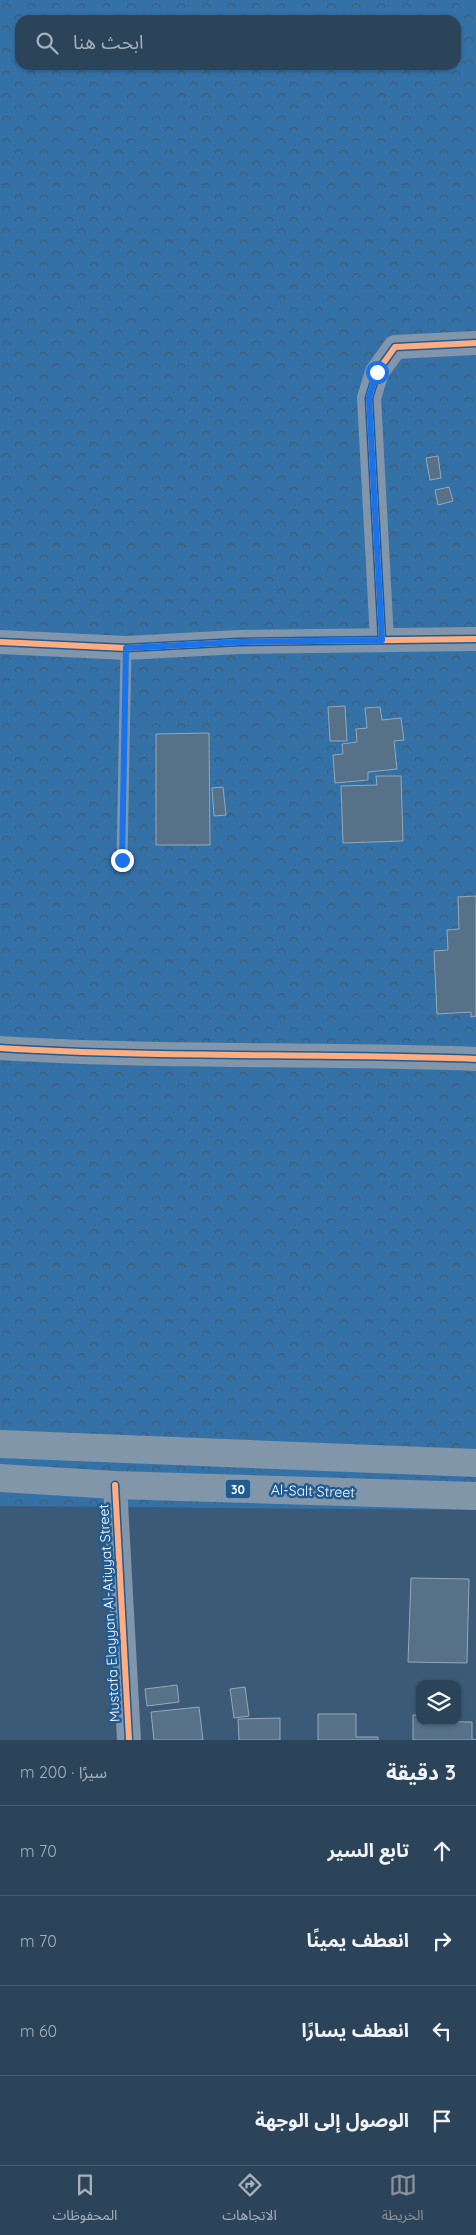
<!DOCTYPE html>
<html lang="ar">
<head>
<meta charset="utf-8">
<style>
	body { margin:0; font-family:Quicksand,"Noto Sans Arabic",sans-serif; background:#384e62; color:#f1f3f6; direction:rtl }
	.controls { position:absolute; right:15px; bottom:15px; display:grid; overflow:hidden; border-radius:10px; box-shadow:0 1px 4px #0004 }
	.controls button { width:45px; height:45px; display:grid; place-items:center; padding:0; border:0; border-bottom:1px solid #485c6f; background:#2c4459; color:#f1f3f6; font:25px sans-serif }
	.stop { position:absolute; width:15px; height:15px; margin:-11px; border:4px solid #1a73e8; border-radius:50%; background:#fff }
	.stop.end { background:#1a73e8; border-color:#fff; box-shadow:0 1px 5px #0008 }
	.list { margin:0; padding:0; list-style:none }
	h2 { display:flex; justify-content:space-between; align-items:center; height:65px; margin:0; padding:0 20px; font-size:21px }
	h2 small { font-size:16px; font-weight:400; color:#a6b0ba }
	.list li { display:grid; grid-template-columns:32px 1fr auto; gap:15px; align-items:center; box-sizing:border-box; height:90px; padding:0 20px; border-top:1px solid #485c6f }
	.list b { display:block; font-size:19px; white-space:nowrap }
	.list em { font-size:16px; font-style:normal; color:#a6b0ba }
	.icon { flex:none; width:28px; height:28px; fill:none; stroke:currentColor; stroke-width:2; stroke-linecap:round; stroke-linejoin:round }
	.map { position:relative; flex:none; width:476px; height:1740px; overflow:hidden; direction:ltr }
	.search { position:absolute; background:#2c4459; box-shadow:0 1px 4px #0004; left:15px; right:15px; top:15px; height:55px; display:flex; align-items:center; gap:12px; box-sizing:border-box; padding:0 18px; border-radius:15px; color:#a6b0ba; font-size:19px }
	.sheet { height:425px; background:#2c4459 }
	nav { display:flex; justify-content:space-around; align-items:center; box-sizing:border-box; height:70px; border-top:1px solid #485c6f; background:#2c4459; font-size:14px; color:#a6b0ba }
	nav a { display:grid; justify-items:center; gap:2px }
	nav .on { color:#8c9099 }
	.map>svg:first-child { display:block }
</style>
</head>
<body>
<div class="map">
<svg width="476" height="1740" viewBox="0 0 476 1740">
	<defs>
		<pattern id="forest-crowns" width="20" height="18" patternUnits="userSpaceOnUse" patternTransform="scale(1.25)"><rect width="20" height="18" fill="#3471a7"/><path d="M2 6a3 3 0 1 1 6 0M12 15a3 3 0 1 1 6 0" fill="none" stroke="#425b70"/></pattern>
	</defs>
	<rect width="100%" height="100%" fill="#3a5a77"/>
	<path fill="url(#forest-crowns)" fill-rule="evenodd" d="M0,0H476V1510L0,1506ZM20,20H456V65H20Z"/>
	<g fill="#577188" stroke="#96a8b8">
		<path d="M438,456L441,478L430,480L426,458Z"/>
		<path d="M449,487L453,501L438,505L435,490Z"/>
		<path d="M345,706L347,741H330L328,707Z"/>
		<path d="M380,707L382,720L401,718L404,740L394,741L397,769L368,772V780L335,783L333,755L343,754L342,744L357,742L356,729L367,728L365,708Z"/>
		<path d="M209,733L210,845H156V734Z"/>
		<path d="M376,776H401L403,841L343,843L341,786L377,785Z"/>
		<path d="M223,787L226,815L214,816L212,788Z"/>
		<path d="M476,896V1016L471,1017V1012L437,1014L434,951L448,950L447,930L459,929L458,897Z"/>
		<path d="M411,1578L469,1579L467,1663L408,1662Z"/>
		<path d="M177,1685L179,1702L147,1706L145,1689Z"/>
		<path d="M245,1687L249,1716L234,1718L230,1689Z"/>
		<path d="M199,1707L203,1740H154L151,1712Z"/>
		<path d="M419,1707L420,1721L472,1722V1739L476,1740H413V1715H419Z"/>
		<path d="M318,1714H356V1737H378V1740H318Z"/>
		<path d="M280,1718V1740H239L238,1719Z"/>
	</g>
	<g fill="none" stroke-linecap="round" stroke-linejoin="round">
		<path stroke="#8196aa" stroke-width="11" d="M122,860L126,648"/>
		<g stroke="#8196aa" stroke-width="24">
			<path d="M382,640L369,398L377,372L395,347L476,343"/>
			<path d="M0,642L126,648L239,642L476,639"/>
			<path d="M0,1048C158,1058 317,1053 476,1059"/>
			<path d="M115,1485L129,1740"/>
		</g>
		<g stroke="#8196a9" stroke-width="28">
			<path d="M0,1444L476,1463"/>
			<path d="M0,1478L115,1485L476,1496"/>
		</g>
		<defs>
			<g id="cycleway">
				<path d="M382,640L369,398L377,372L395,347L476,343"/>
				<path d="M0,642L126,648L239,642L476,639"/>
				<path d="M0,1048C158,1058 317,1053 476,1059"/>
				<path d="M115,1485L129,1740"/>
			</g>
		</defs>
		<use href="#cycleway" stroke="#205b91" stroke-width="9"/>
		<use href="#cycleway" stroke="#ffac80" stroke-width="6"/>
	</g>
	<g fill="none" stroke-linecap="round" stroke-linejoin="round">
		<path stroke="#1a73e8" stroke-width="6" d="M122,860L126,648L239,642L382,640L369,398L377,372"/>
	</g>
	<g text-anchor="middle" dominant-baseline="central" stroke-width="5" stroke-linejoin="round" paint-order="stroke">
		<rect fill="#205b91" stroke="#bccede" stroke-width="1" x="225.5" y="1479.5" width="25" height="19" rx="4"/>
		<g font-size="12" font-weight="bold" fill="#fff">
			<text x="238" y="1489">30</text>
		</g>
		<g font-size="14" fill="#fff" stroke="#205b91">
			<text transform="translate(313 1491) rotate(2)">Al-Salt Street</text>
			<text transform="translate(109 1613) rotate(-93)">Mustafa Elayyan Al-Atiyyat Street</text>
		</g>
	</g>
</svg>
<div class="controls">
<button><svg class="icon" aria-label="layers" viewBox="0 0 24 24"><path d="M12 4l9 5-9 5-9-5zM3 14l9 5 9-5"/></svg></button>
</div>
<div class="stop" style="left:377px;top:372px"></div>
<div class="stop end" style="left:122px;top:860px"></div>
<div class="search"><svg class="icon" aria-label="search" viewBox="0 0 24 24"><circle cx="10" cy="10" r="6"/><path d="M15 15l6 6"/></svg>ابحث هنا</div>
</div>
<section class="sheet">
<h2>3 دقيقة<small>سيرًا · 200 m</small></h2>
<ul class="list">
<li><svg class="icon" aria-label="ahead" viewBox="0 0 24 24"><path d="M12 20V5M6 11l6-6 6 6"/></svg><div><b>تابع السير</b></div><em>70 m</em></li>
<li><svg class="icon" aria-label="right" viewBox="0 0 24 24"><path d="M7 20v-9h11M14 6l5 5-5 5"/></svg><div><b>انعطف يمينًا</b></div><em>70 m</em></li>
<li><svg class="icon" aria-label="left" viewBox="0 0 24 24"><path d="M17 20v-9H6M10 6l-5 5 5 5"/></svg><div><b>انعطف يسارًا</b></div><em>60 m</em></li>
<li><svg class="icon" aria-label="arrive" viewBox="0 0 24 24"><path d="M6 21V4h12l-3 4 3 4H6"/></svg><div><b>الوصول إلى الوجهة</b></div></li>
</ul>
</section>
<nav>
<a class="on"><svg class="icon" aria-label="map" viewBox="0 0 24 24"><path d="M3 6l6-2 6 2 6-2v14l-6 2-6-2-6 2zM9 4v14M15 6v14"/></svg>الخريطة</a>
<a><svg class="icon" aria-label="directions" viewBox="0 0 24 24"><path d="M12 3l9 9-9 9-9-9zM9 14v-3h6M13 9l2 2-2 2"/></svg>الاتجاهات</a>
<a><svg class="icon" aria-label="saved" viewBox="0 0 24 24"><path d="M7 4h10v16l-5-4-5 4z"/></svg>المحفوظات</a>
</nav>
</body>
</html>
